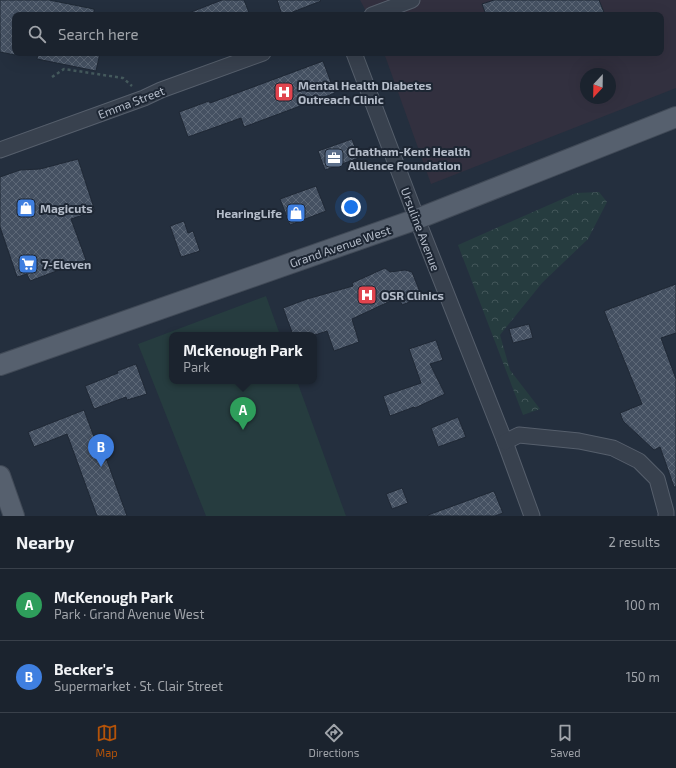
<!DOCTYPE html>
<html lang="en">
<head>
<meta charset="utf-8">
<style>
	body { margin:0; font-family:"Exo 2",sans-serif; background:#242b36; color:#f1f3f6 }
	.compass { position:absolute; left:580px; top:68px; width:36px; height:36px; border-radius:50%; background:#1b232e; box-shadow:0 4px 16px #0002; rotate:202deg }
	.you { position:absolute; left:351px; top:207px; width:14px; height:14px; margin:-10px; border:3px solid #fff; border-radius:50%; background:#1a73e8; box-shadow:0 0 0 6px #1a73e833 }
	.badge { display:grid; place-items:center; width:26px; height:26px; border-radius:50%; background:#b45309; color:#fff; font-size:13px; font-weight:700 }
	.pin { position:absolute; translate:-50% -33px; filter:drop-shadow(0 1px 2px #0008) }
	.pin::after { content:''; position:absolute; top:21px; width:14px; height:12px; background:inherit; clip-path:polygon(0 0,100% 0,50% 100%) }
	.popup { position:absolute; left:169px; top:332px; width:148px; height:52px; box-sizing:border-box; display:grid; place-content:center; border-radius:8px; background:#1b232e; filter:drop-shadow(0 1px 3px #0005); font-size:13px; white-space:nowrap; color:#a0a4aa }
	.popup b { font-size:15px; color:#f1f3f6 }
	.popup::after { content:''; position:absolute; left:50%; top:100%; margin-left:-8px; border:8px solid transparent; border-top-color:#1b232e }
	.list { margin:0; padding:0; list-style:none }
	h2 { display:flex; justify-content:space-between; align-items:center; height:52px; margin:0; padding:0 16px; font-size:17px }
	h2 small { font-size:13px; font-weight:400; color:#a0a4aa }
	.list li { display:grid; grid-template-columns:26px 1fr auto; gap:12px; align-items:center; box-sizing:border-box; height:72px; padding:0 16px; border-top:1px solid #39404a }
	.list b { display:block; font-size:15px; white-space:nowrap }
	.list p { margin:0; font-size:13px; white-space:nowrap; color:#a0a4aa }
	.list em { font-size:13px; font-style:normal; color:#a0a4aa }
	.icon { flex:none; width:22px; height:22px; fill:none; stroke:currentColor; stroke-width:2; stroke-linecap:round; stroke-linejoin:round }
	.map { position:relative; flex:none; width:676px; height:516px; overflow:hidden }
	.search { position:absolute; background:#1b232e; box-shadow:0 4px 16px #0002; left:12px; right:12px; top:12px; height:44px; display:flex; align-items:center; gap:10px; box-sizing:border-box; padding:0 14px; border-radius:8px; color:#a0a4aa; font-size:15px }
	.sheet { height:196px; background:#1b232e }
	nav { display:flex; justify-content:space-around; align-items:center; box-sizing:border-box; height:56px; border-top:1px solid #39404a; background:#1b232e; font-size:11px; color:#a0a4aa }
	nav a { display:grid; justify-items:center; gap:2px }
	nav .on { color:#b45309 }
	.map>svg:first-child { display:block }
</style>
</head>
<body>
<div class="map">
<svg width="676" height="516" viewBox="0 0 676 516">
	<defs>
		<pattern id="forest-crowns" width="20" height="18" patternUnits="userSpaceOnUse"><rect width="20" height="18" fill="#263c3f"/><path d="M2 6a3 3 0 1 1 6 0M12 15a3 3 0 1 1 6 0" fill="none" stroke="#435659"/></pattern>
		<pattern id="building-cross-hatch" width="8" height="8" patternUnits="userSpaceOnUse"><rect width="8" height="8" fill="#455162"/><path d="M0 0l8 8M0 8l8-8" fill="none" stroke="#5d6877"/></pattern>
	</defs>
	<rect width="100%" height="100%" fill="#242f3e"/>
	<path fill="#32303f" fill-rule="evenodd" d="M360,0H676V88L431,184L384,53H661V15H368ZM586,74H610V98H586Z"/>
	<path fill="#263c3f" d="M266,296L280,335H172V381H297L346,516H206L138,344Z"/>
	<path fill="url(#forest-crowns)" d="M599,192L607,202L588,239L542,283L500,335L510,370L540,409L523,415L458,245L576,193Z"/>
	<g fill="url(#building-cross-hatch)" stroke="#1f2835">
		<path d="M0,0H49L94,9V15H15V55L0,52Z"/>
		<path d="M222,0H244L250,15H186V14Z"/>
		<path d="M277,0H320L321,1L285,15H282Z"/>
		<path d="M494,0H599L605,15H486L482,4Z"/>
		<path d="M38,53H100L96,71L37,59Z"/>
		<path d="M323,61L335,93L244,127L241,118L188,137L179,112L209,101L210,103Z"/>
		<path d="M352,139L359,158L325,170L318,151Z"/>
		<path d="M78,159L95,211L71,219L86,260L30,281L27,274L17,277L0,227V177L20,170L40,169Z"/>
		<path d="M316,186L326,211L290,225L280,199Z"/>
		<path d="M184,221L188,233L193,231L200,251L181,257L170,226Z"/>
		<path d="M385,268L390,272L405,270L412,272L422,297L402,305L399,297L352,319L359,342L334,351L327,331L315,335H293L283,308L307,299L353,286L352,283Z"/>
		<path d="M676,284V333L661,338L676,379V487H674L660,447L654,450L623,421L620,413L642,404L604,311Z"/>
		<path d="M529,324L533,338L513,343L509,329Z"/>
		<path d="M436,340L443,360L430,364L445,394L415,408L414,407L390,416L383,396L421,383L409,349Z"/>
		<path d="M136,364L147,394L127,400L126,397L94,409L85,386L118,373L117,371Z"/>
		<path d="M84,410L97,445L101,444L127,516H97L67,434L34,447L28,432Z"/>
		<path d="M458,417L466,437L438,447L431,428Z"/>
		<path d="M402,488L408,503L392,509L386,494Z"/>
		<path d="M494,491L503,513L495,516H428V515Z"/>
	</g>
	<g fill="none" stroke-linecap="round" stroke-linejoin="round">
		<defs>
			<g id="minor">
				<path d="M372,15L412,0"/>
				<path d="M354,53L417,219L505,442L532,516"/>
				<path d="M0,150L144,98L161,90L263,53"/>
				<path d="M505,442L519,435L579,441L613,448L639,461L657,479L666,512V516"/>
			</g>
			<g id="major">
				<path d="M0,365L417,219L676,117"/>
				<path d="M0,476L14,516"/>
			</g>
		</defs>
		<use href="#minor" stroke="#565f6c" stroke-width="17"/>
		<use href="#major" stroke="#414a57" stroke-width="22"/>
		<path stroke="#44595c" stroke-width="2.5" stroke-dasharray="3 3" stroke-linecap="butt" d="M52,77L64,69L123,78L132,86"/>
		<use href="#minor" stroke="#38414e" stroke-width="15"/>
		<use href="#major" stroke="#56606e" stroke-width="20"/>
	</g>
	<defs>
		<symbol id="hospital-square" viewBox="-11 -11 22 22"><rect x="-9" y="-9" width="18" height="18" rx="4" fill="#e0444e" stroke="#1d2633"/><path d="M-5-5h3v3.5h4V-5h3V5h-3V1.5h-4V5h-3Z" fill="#fff"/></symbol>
		<symbol id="office-square" viewBox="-11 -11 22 22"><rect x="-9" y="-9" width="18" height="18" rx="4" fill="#5c6f8a" stroke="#1d2633"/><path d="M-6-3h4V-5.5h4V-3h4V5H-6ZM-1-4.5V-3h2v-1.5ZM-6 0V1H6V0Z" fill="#fff"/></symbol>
		<symbol id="shop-square" viewBox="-11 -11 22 22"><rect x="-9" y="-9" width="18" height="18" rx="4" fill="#3f7fe0" stroke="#1d2633"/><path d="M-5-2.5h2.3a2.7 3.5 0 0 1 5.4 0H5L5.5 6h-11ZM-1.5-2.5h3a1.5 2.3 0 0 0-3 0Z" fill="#fff"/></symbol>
		<symbol id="supermarket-square" viewBox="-11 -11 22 22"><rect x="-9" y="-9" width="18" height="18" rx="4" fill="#3f7fe0" stroke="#1d2633"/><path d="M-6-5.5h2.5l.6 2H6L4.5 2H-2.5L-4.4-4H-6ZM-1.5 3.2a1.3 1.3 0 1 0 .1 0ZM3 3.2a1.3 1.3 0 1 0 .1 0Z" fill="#fff"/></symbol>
	</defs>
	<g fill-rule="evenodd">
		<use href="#hospital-square" x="273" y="81" width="22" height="22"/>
		<use href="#office-square" x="323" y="147" width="22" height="22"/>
		<use href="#shop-square" x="15" y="197" width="22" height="22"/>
		<use href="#shop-square" x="285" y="202" width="22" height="22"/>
		<use href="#supermarket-square" x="17" y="253" width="22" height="22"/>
		<use href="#hospital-square" x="356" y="284" width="22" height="22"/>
	</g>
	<g text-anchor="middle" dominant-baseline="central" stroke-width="4" stroke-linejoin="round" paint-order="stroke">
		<g font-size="12" font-weight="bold" fill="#b4bcc9" stroke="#1d2633" text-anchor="start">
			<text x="298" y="85">Mental Health Diabetes<tspan x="298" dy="14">Outreach Clinic</tspan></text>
			<text x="348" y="151">Chatham-Kent Health<tspan x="348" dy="14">Allience Foundation</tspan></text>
			<text x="40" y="208">Magicuts</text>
			<text x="282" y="213" text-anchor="end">HearingLife</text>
			<text x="42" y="264">7-Eleven</text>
			<text x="381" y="295">OSR Clinics</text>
		</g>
		<g font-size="12" fill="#b4bcc9" stroke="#1d2633">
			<text transform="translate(131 102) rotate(-21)">Emma Street</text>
			<text transform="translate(421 229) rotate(69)">Ursuline Avenue</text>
			<text transform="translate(340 246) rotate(-19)">Grand Avenue West</text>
		</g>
	</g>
</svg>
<svg class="compass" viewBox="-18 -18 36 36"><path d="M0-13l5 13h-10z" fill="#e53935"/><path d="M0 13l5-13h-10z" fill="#a0a4aa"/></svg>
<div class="you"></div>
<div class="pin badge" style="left:243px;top:430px;background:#2e9e5b">A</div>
<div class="popup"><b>McKenough Park</b>Park</div>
<div class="pin badge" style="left:101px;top:467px;background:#3f7fe0">B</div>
<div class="search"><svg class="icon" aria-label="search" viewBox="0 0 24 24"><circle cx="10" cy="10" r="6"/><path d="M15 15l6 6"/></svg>Search here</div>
</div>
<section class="sheet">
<h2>Nearby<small>2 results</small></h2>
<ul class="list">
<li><span class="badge" style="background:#2e9e5b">A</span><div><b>McKenough Park</b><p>Park · Grand Avenue West</p></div><em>100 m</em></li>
<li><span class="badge" style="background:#3f7fe0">B</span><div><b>Becker's</b><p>Supermarket · St. Clair Street</p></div><em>150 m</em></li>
</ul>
</section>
<nav>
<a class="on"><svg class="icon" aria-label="map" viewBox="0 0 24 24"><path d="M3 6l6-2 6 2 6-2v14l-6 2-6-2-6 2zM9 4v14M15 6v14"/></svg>Map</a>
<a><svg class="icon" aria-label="directions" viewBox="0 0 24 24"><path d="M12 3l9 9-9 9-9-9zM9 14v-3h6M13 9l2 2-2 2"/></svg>Directions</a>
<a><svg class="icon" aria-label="saved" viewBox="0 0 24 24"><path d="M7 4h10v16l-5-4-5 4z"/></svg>Saved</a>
</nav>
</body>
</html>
